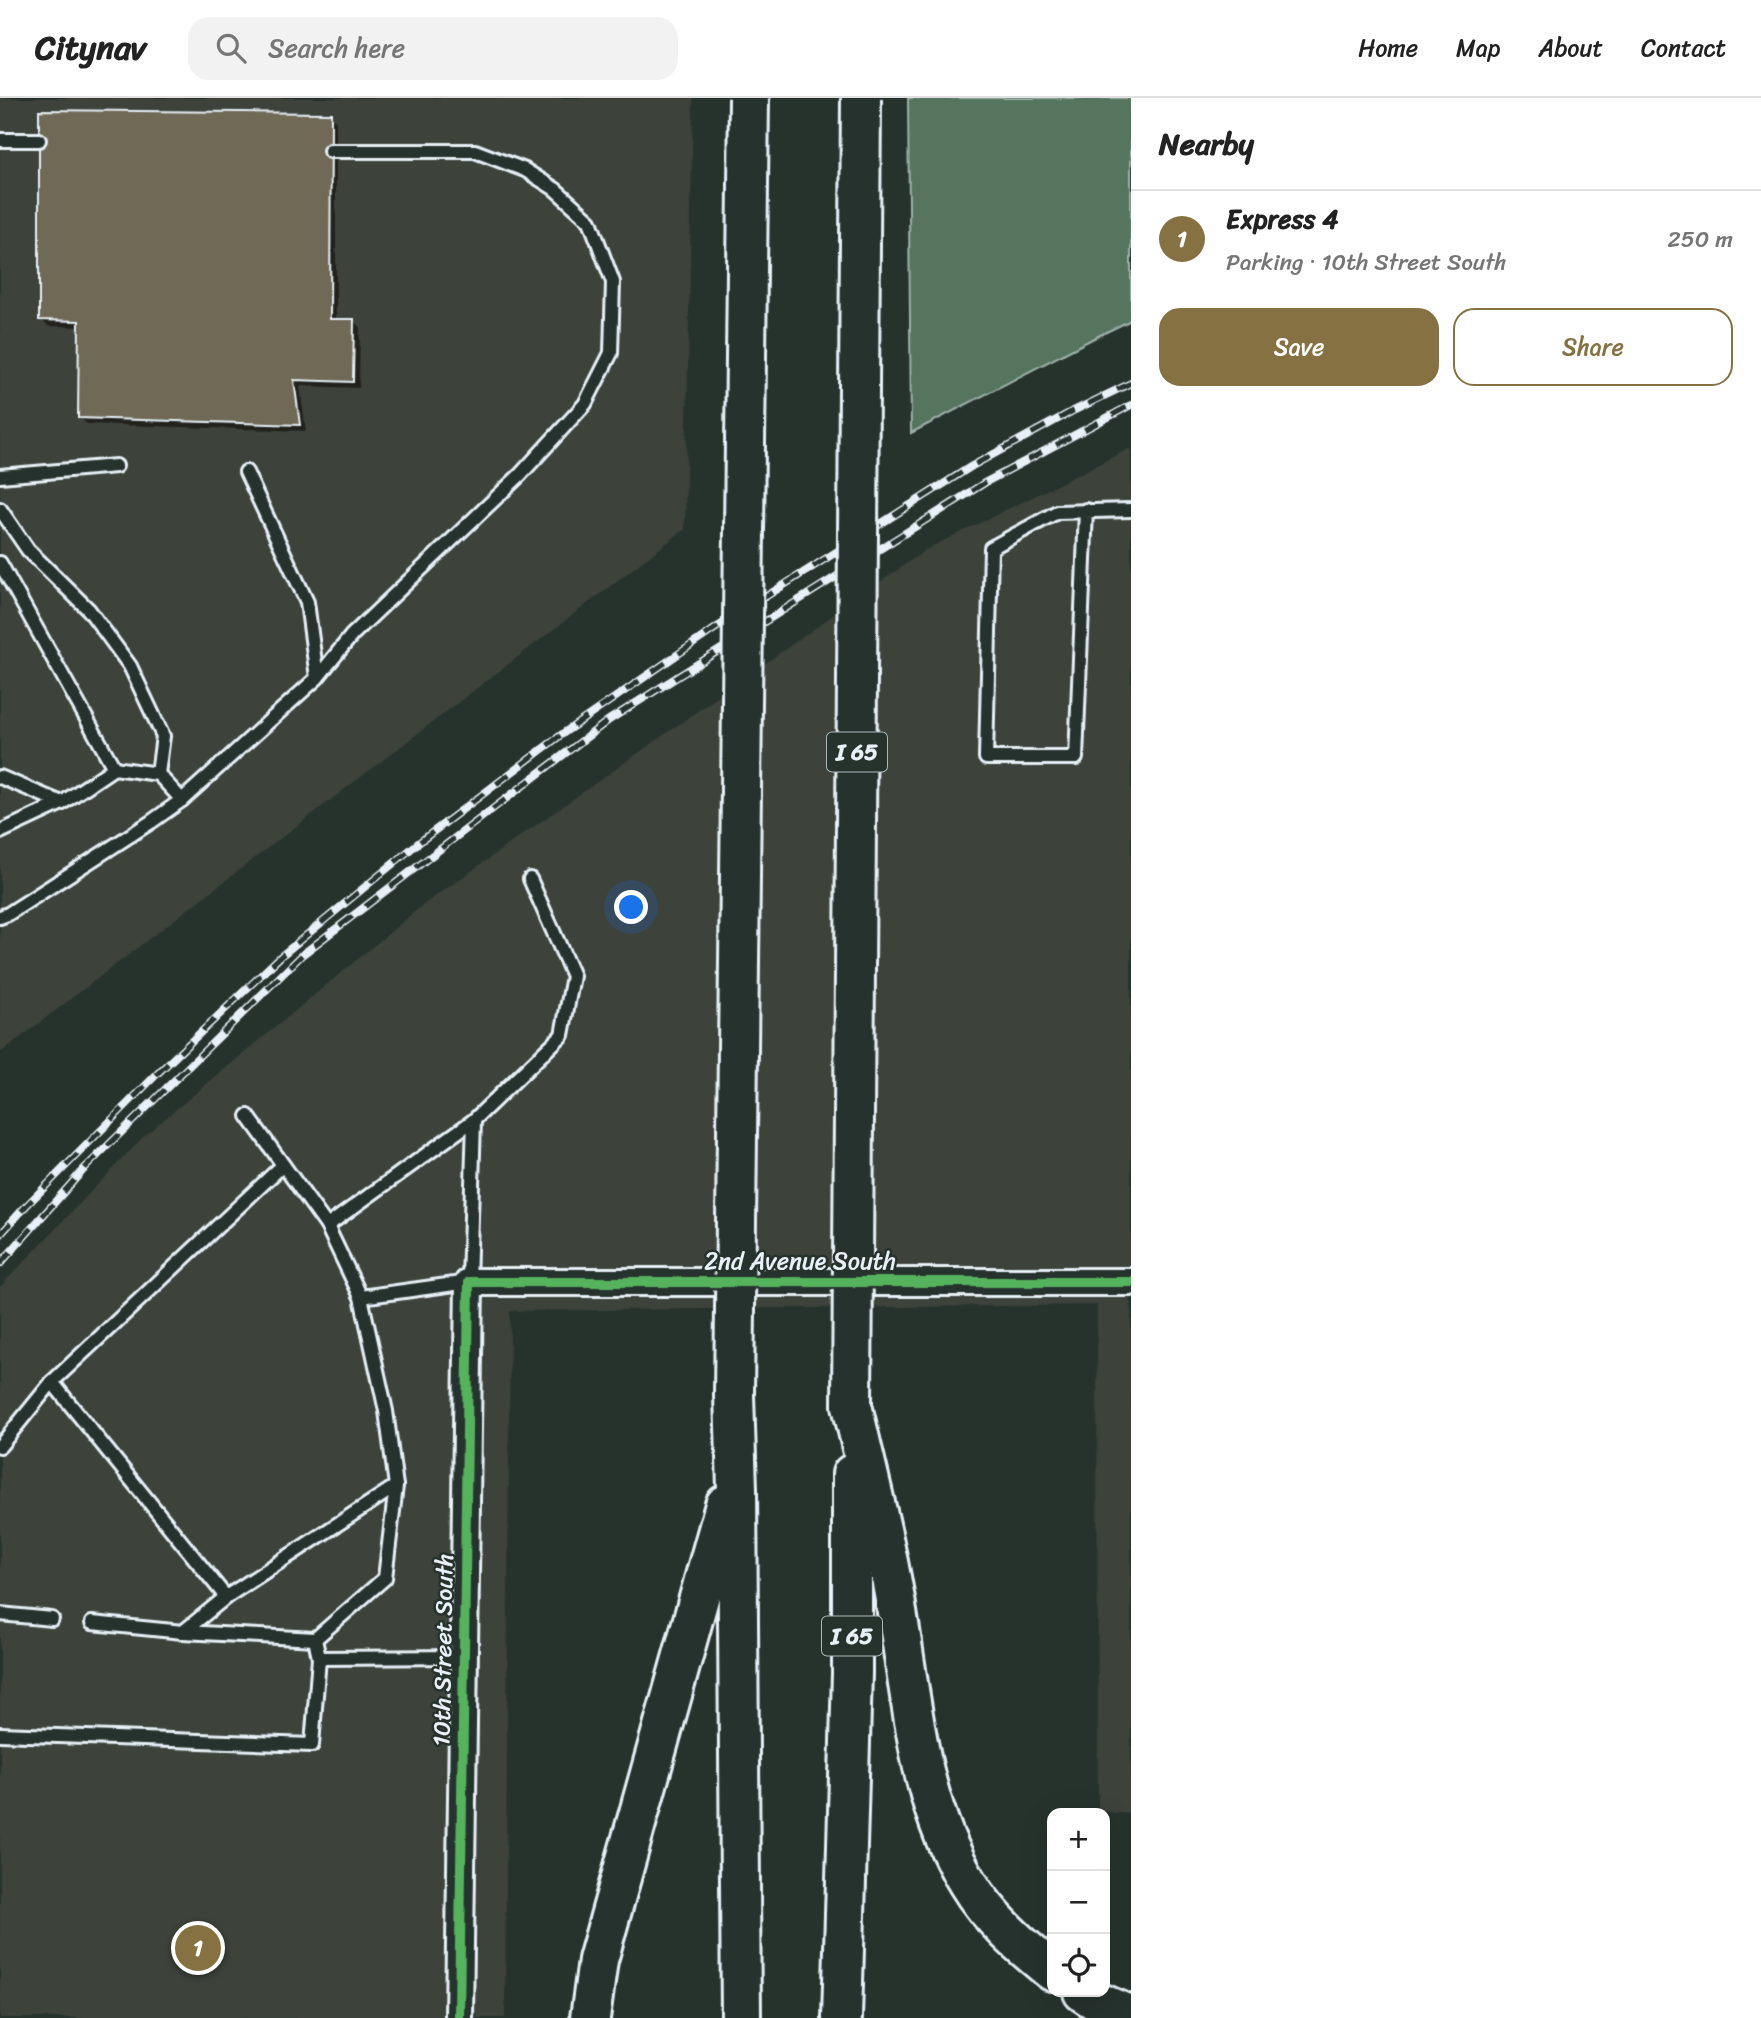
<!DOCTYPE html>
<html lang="en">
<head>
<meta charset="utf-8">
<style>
	body { margin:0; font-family:Sriracha,sans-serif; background:#f2f2f2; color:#222 }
	.controls { position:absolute; right:21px; bottom:21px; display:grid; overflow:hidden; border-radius:14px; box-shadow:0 7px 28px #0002 }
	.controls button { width:63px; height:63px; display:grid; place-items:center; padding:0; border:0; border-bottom:2px solid #e0e0e0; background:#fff; color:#222; font:35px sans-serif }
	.you { position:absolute; left:632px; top:810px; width:24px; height:24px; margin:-18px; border:5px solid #fff; border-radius:50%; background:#1a73e8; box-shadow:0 0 0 10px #1a73e833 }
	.badge { display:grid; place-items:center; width:46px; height:46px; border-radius:50%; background:#857141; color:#fff; font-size:23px; font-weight:700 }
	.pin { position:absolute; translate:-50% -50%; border:4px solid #fff; box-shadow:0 2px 7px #0006 }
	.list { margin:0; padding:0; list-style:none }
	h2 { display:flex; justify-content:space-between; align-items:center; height:91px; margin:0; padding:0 28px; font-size:30px }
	h2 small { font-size:23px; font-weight:400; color:#767676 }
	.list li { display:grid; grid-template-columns:46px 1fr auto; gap:21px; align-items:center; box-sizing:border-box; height:98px; padding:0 28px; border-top:2px solid #e0e0e0 }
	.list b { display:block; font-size:26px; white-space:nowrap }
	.list p { margin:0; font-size:23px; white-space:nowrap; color:#767676 }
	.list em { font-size:23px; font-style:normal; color:#767676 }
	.actions { display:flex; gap:14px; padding:21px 28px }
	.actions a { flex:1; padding:16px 0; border:2px solid #857141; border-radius:21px; text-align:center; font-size:24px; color:#857141 }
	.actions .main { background:#857141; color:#fff }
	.icon { flex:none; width:38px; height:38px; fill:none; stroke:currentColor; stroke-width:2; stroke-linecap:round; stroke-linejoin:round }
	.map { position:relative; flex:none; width:1131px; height:1920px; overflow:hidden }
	header { display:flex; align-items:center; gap:42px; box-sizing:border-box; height:98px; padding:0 35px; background:#fff; border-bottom:2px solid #e0e0e0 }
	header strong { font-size:33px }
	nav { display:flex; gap:38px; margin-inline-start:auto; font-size:24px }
	.search { width:490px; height:63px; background:#f2f2f2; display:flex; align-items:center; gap:18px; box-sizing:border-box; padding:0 24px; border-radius:21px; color:#767676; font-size:26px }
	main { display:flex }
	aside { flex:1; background:#fff }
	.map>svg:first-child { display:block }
</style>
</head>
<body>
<header>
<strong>Citynav</strong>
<div class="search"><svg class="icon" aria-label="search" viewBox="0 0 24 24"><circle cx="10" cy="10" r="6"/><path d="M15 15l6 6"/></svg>Search here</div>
<nav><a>Home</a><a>Map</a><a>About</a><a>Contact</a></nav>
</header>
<main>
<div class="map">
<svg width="1131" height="1920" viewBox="0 0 1131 1920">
	<rect width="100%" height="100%" fill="#26332d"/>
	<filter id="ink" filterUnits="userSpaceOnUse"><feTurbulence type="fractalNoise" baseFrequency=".0143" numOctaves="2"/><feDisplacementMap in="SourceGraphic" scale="14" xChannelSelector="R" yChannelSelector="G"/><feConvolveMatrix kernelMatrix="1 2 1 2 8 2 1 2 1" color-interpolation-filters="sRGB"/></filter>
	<g filter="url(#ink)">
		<g fill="#3c433a">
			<path d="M0,0H693L685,431L0,955Z"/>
			<path d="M1131,350V1716L1098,1713L1097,1207L510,1213L505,1920H0V1189L145,1037L423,807L927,451Z"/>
		</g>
		<path fill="#54745e" stroke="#9eb2ab" stroke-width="2" d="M908,0H1131V222L1094,240L911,335Z"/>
		<path fill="#0007" d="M330,17L336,24V223H353L360,229L359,290L300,288L306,333L87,326L80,320L81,229L48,228L41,221Z"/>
		<path fill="#6f6957" stroke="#e8f1f8" stroke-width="2" d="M39,12L331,15L330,221H354L353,284L294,282L300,327L78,320L79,223L39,222Z"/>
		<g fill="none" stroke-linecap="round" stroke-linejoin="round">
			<defs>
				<g id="service">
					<path d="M0,42H39"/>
					<path d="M0,378L116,368"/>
					<path d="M0,411L28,452L89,512L130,568L163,638L158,676"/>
					<path d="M1086,412L1076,660H986L991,450L1057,414L1131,412"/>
					<path d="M0,465L114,670"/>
					<path d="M317,580L352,537L520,377L585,306L611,255L613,184L590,123L555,91L525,72L475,53H330"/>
					<path d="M0,679L62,705L114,670L158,676L182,702L151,724L8,816L0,819"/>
					<path d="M182,702L317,580L307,504L246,374"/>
					<path d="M0,734L62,705"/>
					<path d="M248,1018L327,1128L474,1022"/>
					<path d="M361,1199L469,1184L474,1022L562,937L573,878L530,781"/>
					<path d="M0,1348L52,1284"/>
					<path d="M226,1499L52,1284L283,1067"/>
					<path d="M0,1516L52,1521"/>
					<path d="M92,1525L183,1534L315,1541L385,1480L396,1388L386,1313L361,1199L327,1128"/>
					<path d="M183,1534L226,1499L396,1388"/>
					<path d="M319,1560L464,1559"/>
					<path d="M0,1636L312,1647L319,1560L315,1541"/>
				</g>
				<path id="minor" d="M459,1920L469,1184H1131"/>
				<g id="motorway">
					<path d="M734,1297L737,1391L741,1920"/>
					<path d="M852,1307C868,1378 887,1448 898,1520C913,1610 919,1706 968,1785C989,1820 1021,1848 1052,1873"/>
					<path d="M1083,1894L1098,1904L1131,1918"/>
					<path d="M590,1920L598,1862L725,1407"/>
					<path d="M842,1920L852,1575V1376"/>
				</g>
			</defs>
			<use href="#service" stroke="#e8f1f8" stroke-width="18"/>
			<use href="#minor" stroke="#e8f1f8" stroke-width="32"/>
			<use href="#motorway" stroke="#e8f1f8" stroke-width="44"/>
			<use href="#service" stroke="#26332d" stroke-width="12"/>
			<use href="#minor" stroke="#26332d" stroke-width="26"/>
			<use href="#motorway" stroke="#26332d" stroke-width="38"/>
			<defs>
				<g id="rail">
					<path d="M0,1137L26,1108L158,975L281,858L417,746L565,634L716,530L972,368L1071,314L1131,285"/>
					<path d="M0,1166L85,1070L303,856L609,622L986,384L1131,307"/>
				</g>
			</defs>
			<use href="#rail" stroke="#e8f1f8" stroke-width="8"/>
			<use href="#rail" stroke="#26332d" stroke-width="5" stroke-dasharray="16" stroke-linecap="butt"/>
			<defs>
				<g id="motorway-bridge">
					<path d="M734,1297L749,0"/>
					<path d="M852,1307L861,0"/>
				</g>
			</defs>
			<use href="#motorway-bridge" stroke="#e8f1f8" stroke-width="44" stroke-linecap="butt"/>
			<use href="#motorway-bridge" stroke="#26332d" stroke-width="38"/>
			<defs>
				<path id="cycleway" d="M459,1920L469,1184H1131"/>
			</defs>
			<use href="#cycleway" stroke="#26332d" stroke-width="15"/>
			<use href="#cycleway" stroke="#56b35d" stroke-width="10"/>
		</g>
	</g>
	<g text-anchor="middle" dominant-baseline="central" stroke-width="5" stroke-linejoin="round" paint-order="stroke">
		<g fill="#26332d" stroke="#aeb8bb" stroke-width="2">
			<rect x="827" y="634.5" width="60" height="39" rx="5"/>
			<rect x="822" y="1518.5" width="60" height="39" rx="5"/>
		</g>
		<g font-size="23" font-weight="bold" fill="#e8f1f8">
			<text x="857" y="654">I 65</text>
			<text x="852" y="1538">I 65</text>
		</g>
		<g font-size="24" fill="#e8f1f8" stroke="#26332d">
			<text x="800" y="1163">2nd Avenue South</text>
			<text transform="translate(443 1552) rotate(-89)">10th Street South</text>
		</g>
	</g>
</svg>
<div class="controls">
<button>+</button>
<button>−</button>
<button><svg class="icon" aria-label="locate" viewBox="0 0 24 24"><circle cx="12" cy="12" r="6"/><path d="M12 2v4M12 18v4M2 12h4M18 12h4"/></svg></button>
</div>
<div class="you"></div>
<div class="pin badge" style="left:198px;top:1850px">1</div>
</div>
<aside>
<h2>Nearby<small></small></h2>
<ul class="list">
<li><span class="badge">1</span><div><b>Express 4</b><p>Parking · 10th Street South</p></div><em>250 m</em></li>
</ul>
<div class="actions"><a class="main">Save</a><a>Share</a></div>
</aside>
</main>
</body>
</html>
